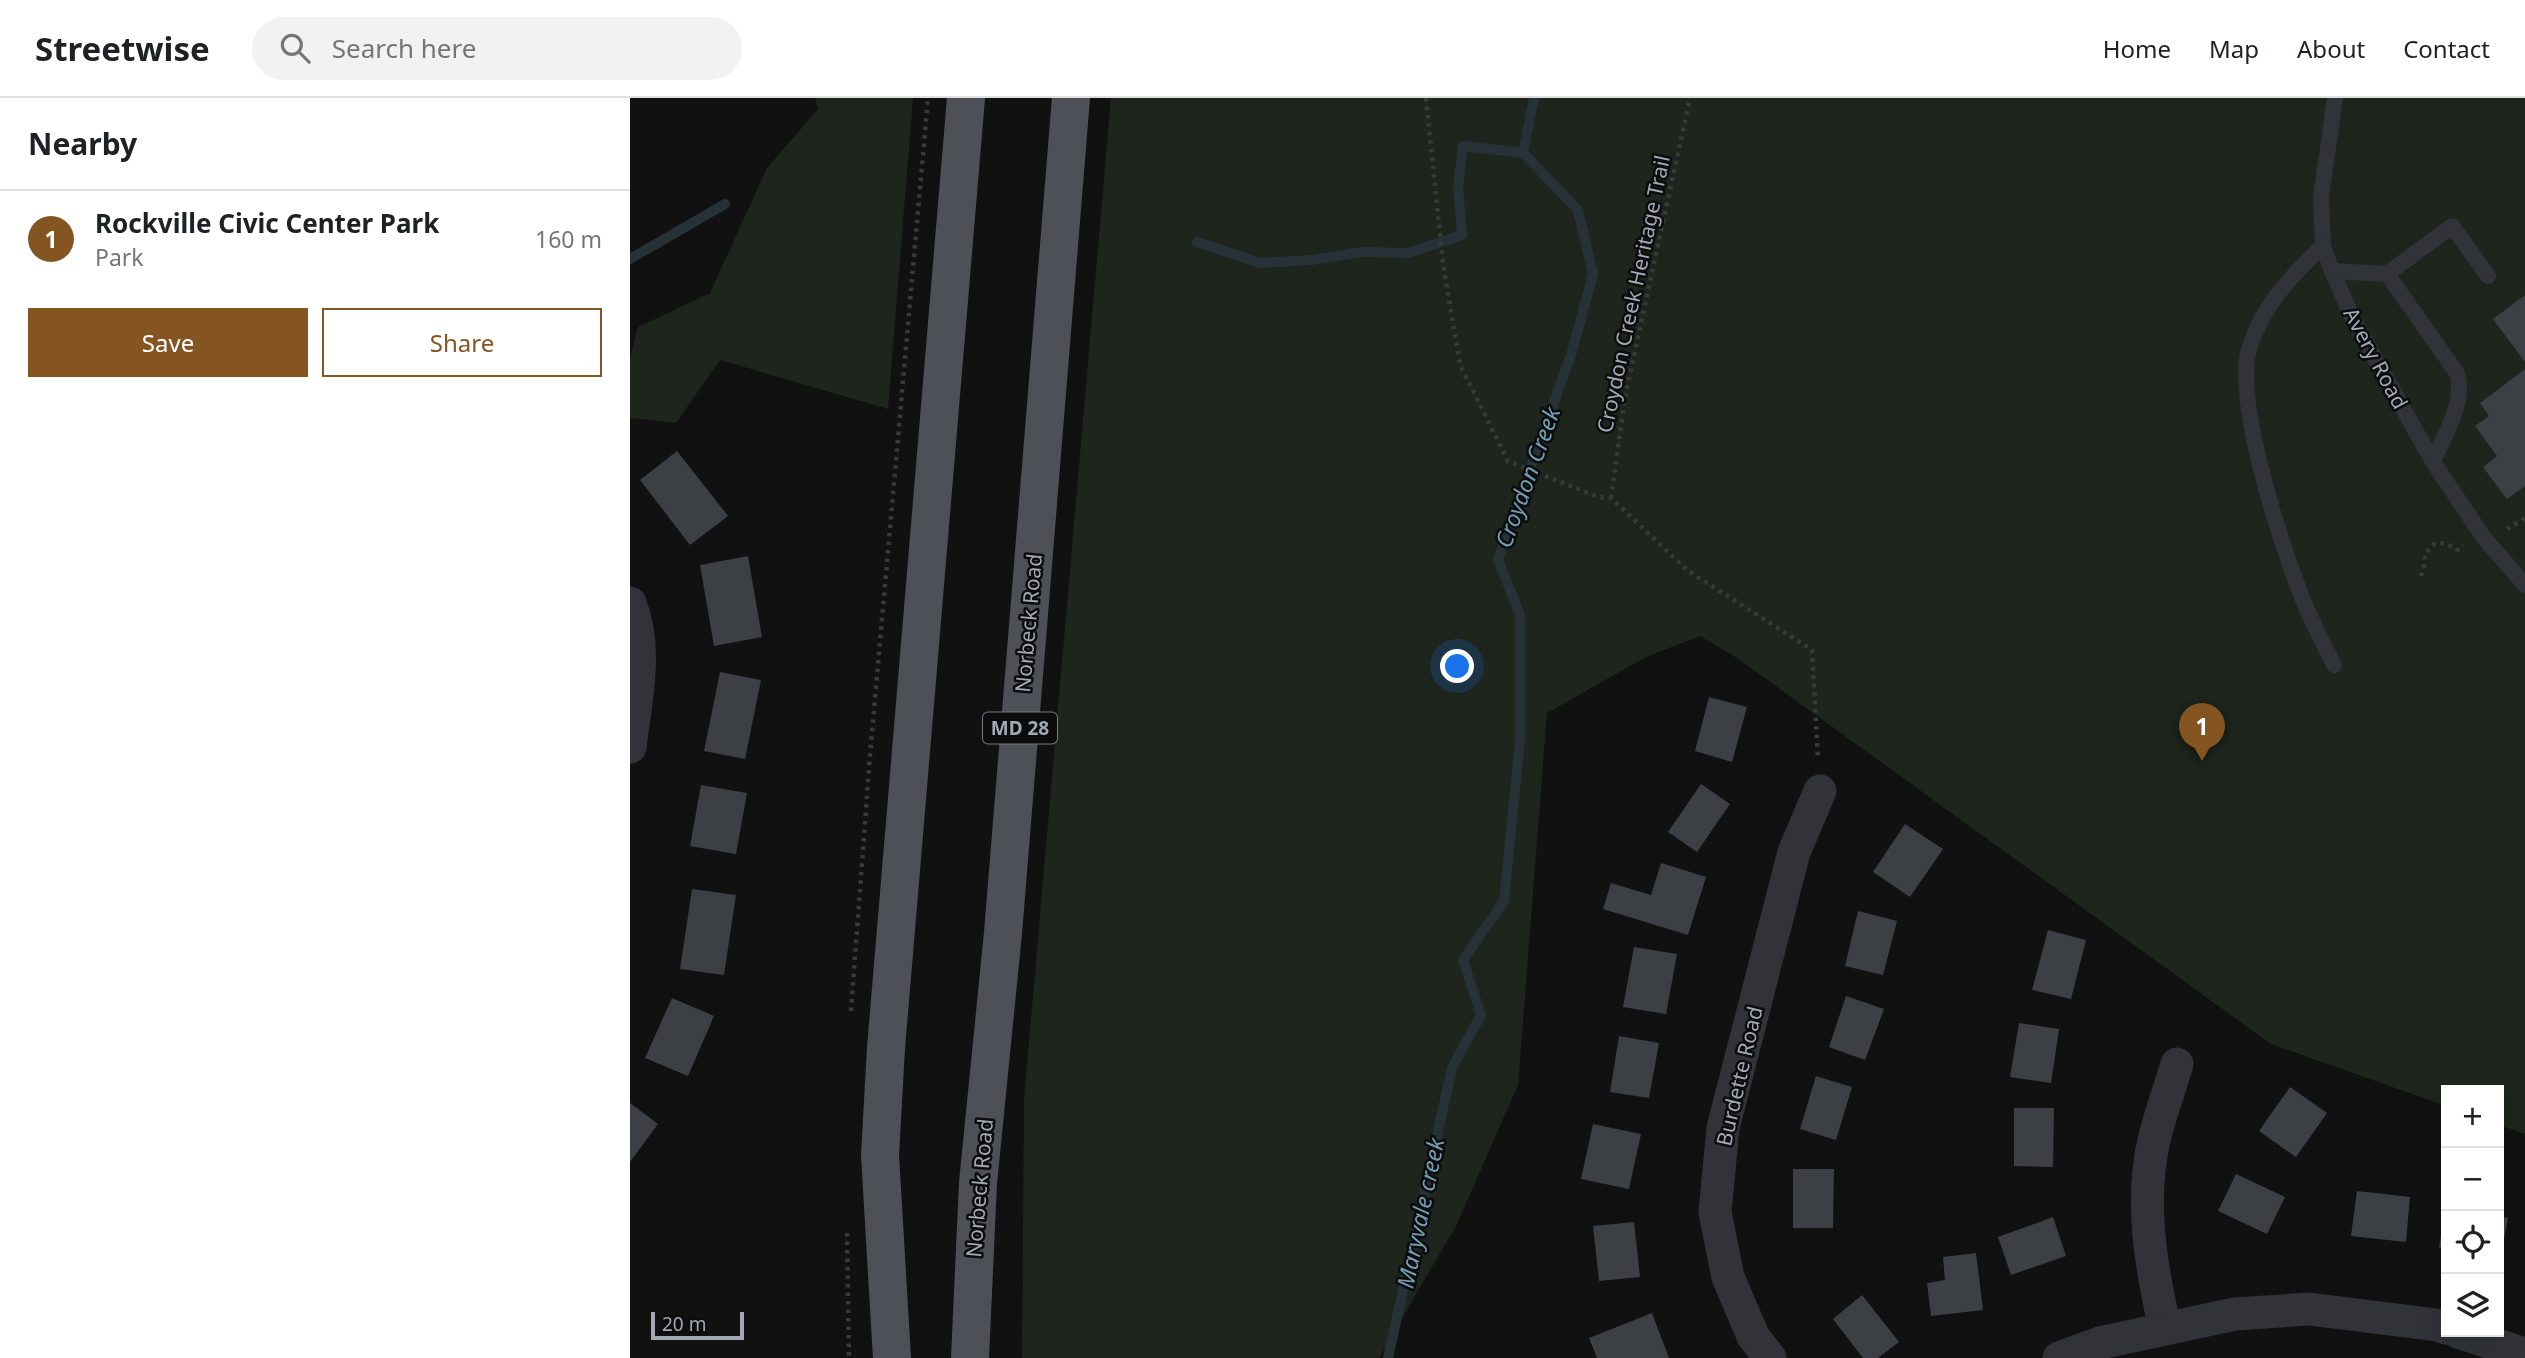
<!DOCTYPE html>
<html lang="en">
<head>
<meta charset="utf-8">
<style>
	body { margin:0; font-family:"Noto Sans",sans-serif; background:#f2f2f2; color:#202124 }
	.controls { position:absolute; right:21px; bottom:21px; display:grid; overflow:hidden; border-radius:0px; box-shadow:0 7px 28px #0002 }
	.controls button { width:63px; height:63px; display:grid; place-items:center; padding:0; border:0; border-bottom:2px solid #e0e0e0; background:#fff; color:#202124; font:35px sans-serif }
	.scale { position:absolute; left:21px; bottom:18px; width:93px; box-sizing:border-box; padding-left:7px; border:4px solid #a0a9b5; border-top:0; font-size:19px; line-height:24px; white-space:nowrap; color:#a0a9b5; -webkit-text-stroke:5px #0c0c0d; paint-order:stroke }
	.you { position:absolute; left:828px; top:569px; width:24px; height:24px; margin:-18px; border:5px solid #fff; border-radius:50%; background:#1a73e8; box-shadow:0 0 0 10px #1a73e833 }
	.badge { display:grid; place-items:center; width:46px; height:46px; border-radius:50%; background:#845520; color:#fff; font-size:23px; font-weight:700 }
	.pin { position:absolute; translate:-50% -58px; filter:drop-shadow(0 2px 4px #0008) }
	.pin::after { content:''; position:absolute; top:37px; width:24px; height:21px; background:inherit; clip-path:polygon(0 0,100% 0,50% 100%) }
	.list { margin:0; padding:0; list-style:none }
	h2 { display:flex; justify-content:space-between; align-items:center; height:91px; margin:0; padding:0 28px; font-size:30px }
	h2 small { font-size:23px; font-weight:400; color:#757577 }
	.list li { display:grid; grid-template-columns:46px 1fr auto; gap:21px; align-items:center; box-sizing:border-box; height:98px; padding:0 28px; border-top:2px solid #e0e0e0 }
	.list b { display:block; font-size:26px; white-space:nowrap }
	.list p { margin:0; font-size:23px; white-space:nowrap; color:#757577 }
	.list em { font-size:23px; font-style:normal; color:#757577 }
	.actions { display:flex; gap:14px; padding:21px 28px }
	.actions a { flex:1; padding:16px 0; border:2px solid #845520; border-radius:0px; text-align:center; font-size:24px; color:#845520 }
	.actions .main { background:#845520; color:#fff }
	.icon { flex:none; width:38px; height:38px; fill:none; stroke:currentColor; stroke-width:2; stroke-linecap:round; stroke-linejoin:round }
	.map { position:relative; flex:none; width:1895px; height:1260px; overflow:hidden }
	header { display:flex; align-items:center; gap:42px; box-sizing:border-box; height:98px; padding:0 35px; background:#fff; border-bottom:2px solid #e0e0e0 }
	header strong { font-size:33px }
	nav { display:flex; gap:38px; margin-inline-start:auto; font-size:24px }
	.search { width:490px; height:63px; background:#f2f2f2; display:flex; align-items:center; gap:18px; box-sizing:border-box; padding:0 24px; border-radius:38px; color:#757577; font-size:26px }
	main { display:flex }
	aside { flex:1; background:#fff }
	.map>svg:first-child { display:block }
</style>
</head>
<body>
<header>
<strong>Streetwise</strong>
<div class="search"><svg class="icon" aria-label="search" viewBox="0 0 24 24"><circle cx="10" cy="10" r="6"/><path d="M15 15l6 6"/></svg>Search here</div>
<nav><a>Home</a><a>Map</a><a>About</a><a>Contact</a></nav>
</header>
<main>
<aside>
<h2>Nearby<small></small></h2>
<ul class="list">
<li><span class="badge">1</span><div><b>Rockville Civic Center Park</b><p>Park</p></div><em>160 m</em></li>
</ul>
<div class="actions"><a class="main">Save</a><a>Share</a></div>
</aside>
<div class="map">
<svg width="1895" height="1260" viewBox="0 0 1895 1260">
	<rect width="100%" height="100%" fill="#111112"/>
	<g fill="#1d251d">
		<path d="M185,0H283L258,311L90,262L46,325L0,320V260L8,229L80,195L137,70L188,11Z"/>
		<path d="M481,0H1895V1036L1869,1027V992H1816V1008L1641,946L1107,560L1070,538L1016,559L917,615L888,987L827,1126L749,1260H392L394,1002Z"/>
	</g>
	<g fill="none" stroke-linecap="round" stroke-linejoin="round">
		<g stroke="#263237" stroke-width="10">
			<path d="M567,144L630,165L681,162L732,154L778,155L832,137L828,89L833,48L893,55"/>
			<path d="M0,161L95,106"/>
			<path d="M758,1260L822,970L851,917L833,862L874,803L890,642V517L868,461L942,254L963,176L948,112L893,55L904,0"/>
		</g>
	</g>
	<g fill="#3c3f43">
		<path d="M1895,197V264L1863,221Z"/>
		<path d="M1895,271V388L1877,401L1853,369L1867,358L1845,328L1859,318L1850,305Z"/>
		<path d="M47,353L98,418L60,447L10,382Z"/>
		<path d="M118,458L132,539L84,548L70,467Z"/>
		<path d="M90,574L131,582L115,661L74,653Z"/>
		<path d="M1079,599L1117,609L1102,664L1065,653Z"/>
		<path d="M1071,686L1100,706L1067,754L1038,734Z"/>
		<path d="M71,687L117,695L106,756L60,748Z"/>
		<path d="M1275,726L1313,751L1280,799L1243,774Z"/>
		<path d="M1031,765L1076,779L1058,837L973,811L981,785L1021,797Z"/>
		<path d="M62,791L106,797L94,877L50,871Z"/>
		<path d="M1228,813L1267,823L1253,877L1215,868Z"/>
		<path d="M1418,832L1456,842L1441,901L1402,892Z"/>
		<path d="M1004,849L1047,856L1036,916L993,909Z"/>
		<path d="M1216,898L1254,911L1235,962L1199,949Z"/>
		<path d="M42,900L84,918L58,978L15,960Z"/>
		<path d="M1389,925L1429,931L1421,985L1380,979Z"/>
		<path d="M989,938L1029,945L1019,1000L980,994Z"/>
		<path d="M1186,978L1222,989L1206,1042L1170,1031Z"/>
		<path d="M1660,989L1697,1015L1666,1059L1629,1033Z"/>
		<path d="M0,1005L28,1026L0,1064Z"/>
		<path d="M1384,1010H1424L1423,1069L1384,1068Z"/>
		<path d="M963,1026L1011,1036L999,1091L951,1081Z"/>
		<path d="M1163,1071H1204L1203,1130H1163Z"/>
		<path d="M1606,1076L1655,1099L1637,1136L1588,1113Z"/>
		<path d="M1727,1093L1780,1099L1776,1144L1721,1138Z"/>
		<path d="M1815,1116H1816V1151L1809,1149Z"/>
		<path d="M1869,1118L1878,1120L1870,1163H1869Z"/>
		<path d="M1423,1119L1436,1158L1381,1177L1368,1139Z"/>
		<path d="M1004,1124L1010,1179L969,1183L963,1128Z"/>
		<path d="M1346,1155L1353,1212L1301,1218L1297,1185L1315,1182L1313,1159Z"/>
		<path d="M1232,1197L1269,1244L1248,1260H1233L1203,1221Z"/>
		<path d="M1022,1215L1039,1260H967L959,1240Z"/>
	</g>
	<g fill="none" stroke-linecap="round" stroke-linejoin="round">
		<g stroke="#373a3f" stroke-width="4.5" stroke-dasharray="3.5 5" stroke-linecap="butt">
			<path d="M796,0L813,166L830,267L878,363L968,399L981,400L1057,472L1182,552L1188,661"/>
			<path d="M981,400L995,299L1060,0"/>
			<path d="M1877,431L1895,420"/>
			<path d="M1791,478L1795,465V456L1804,446L1815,445L1828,452L1833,447"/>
			<path d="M221,913L240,657L298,0"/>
			<path d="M217,1135L219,1260"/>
		</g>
		<g stroke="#313338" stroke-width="16">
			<path d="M1705,0L1691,99L1693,148L1702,173L1724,223L1803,364L1854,440L1895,487"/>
			<path d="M1693,148C1661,178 1632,208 1619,251C1604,302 1650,442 1670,494C1679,519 1692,543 1704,567"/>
			<path d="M1702,173L1757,176L1822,128L1858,178"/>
			<path d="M1757,176L1827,275C1836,305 1814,337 1803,364"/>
		</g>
		<g stroke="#313338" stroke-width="33">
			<path d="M0,505C18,551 6,601 0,649"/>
			<path d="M1535,1231C1521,1168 1509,1102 1525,1038C1531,1014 1540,990 1547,966"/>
			<path d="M1828,1234L1895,1256"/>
			<path d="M1140,1260L1123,1238L1098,1179L1085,1114L1093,1030L1164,754L1190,693"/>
			<path d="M1429,1260L1470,1245L1605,1216L1679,1211L1807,1227L1816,1230"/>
		</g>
		<g stroke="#4d5157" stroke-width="38">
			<path d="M262,1260L250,1057L256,950L336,0"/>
			<path d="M340,1260L348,1085L373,835L441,0"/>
		</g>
	</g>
	<g text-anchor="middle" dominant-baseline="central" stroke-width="5" stroke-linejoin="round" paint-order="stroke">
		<rect fill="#0c0c0d" stroke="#747a83" stroke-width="2" x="353" y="614.5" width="74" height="31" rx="5"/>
		<g font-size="19" font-weight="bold" fill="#a0a9b5">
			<text x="390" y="630">MD 28</text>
		</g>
		<g font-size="21" fill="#a0a9b5" stroke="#0c0c0d">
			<text transform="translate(1003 196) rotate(-78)">Croydon Creek Heritage Trail</text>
			<text transform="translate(1746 260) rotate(62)">Avery Road</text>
			<text transform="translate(398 525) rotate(-85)">Norbeck Road</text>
			<text transform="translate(1109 978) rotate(-77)">Burdette Road</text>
			<text transform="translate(349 1090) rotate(-85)">Norbeck Road</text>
		</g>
		<g font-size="23" font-style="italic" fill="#739eb4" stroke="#0c0c0d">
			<text transform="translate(897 379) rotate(-70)">Croydon Creek</text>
			<text transform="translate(790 1115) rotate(-78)">Maryvale creek</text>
		</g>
	</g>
</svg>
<div class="controls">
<button>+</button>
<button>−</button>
<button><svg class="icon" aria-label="locate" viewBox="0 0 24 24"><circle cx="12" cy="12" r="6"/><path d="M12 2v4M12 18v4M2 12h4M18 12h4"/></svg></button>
<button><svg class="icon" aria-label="layers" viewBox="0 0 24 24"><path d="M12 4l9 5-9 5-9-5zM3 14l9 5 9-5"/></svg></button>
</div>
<div class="scale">20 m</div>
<div class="you"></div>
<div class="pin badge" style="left:1572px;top:663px">1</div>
</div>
</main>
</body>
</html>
